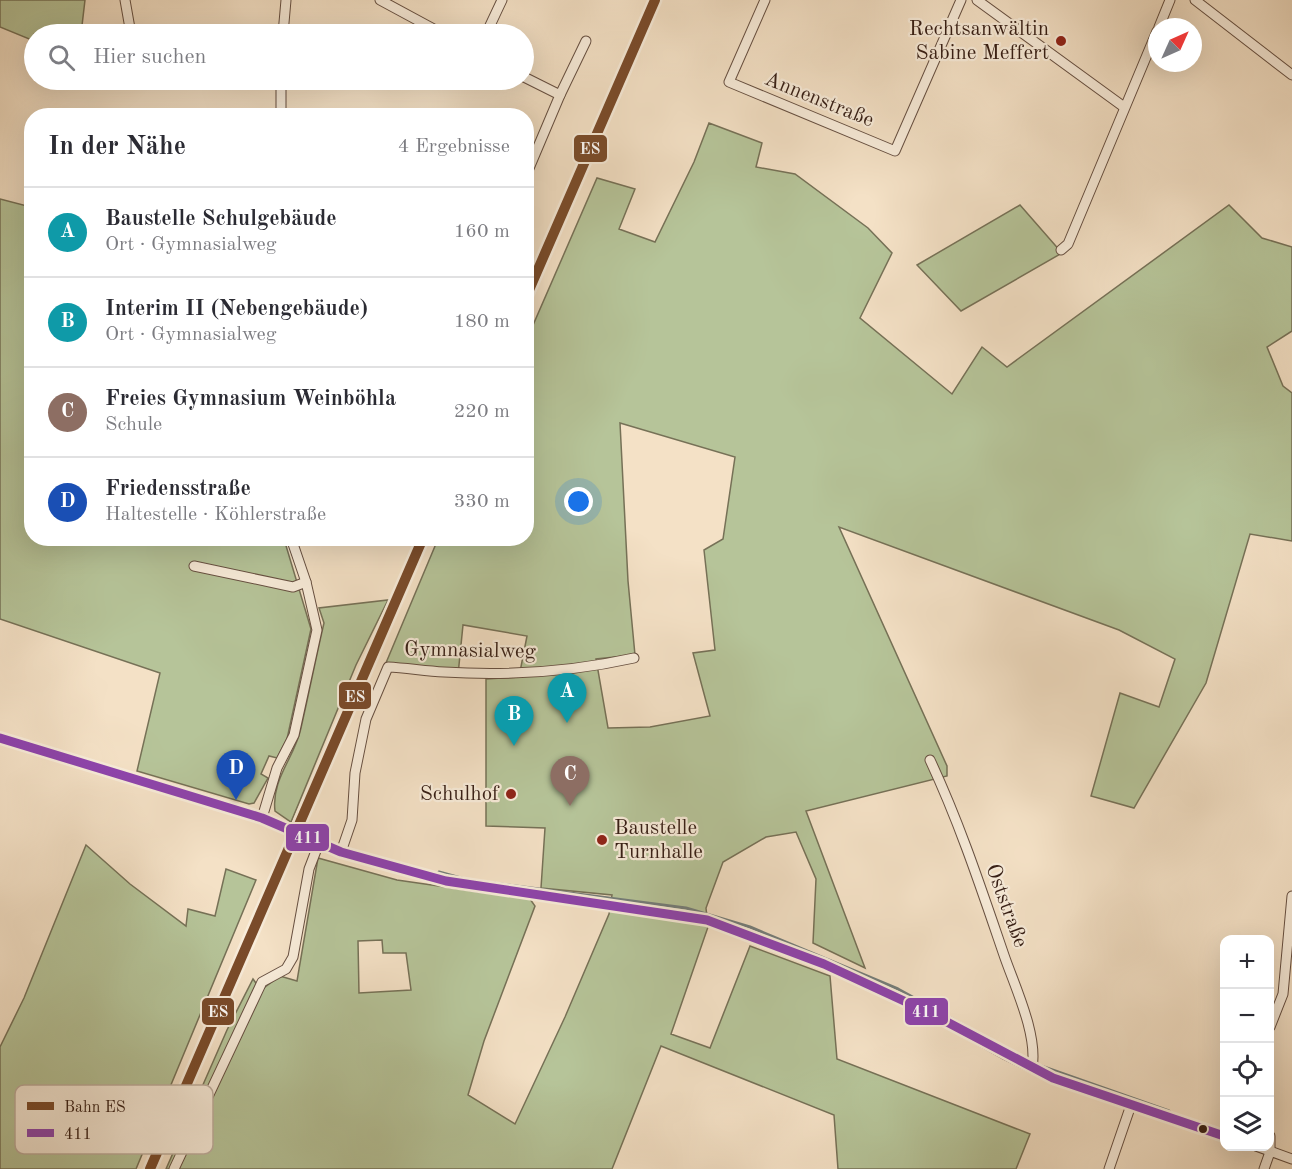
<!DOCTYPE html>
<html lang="de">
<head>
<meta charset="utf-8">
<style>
	body { margin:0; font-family:"Old Standard TT",serif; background:#f7f7f7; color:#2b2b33 }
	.controls { position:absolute; right:18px; bottom:18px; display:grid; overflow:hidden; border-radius:12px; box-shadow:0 6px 24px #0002 }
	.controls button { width:54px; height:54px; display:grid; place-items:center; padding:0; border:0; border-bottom:2px solid #e1e1e2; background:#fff; color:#2b2b33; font:30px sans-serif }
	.compass { position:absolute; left:1148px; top:18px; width:54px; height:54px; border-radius:50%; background:#fff; box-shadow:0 6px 24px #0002; rotate:45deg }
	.you { position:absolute; left:579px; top:502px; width:21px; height:21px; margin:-15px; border:4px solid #fff; border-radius:50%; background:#1a73e8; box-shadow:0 0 0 9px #1a73e833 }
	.badge { display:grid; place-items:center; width:39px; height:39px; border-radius:50%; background:#b45309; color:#fff; font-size:20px; font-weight:700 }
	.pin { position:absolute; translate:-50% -50px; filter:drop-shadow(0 2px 3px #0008) }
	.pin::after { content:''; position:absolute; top:32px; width:21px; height:18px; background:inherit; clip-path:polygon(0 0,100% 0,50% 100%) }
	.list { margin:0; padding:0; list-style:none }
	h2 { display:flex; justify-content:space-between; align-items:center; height:78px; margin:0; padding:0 24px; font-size:26px }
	h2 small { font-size:20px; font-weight:400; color:#7c7c81 }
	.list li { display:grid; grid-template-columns:39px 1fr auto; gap:18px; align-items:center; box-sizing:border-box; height:90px; padding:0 24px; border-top:2px solid #e1e1e2 }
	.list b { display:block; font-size:22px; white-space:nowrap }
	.list p { margin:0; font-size:20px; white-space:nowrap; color:#7c7c81 }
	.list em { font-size:20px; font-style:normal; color:#7c7c81 }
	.icon { flex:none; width:33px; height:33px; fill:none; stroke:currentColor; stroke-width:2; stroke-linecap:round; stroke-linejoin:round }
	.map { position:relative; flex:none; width:1292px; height:1169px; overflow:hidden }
	.search { position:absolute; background:#fff; box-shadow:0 6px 24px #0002; left:24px; top:24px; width:510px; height:66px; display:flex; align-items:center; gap:15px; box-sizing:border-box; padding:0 21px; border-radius:33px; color:#7c7c81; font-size:22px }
	.panel { position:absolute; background:#fff; box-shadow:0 6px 24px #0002; left:24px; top:108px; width:510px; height:438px; border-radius:24px }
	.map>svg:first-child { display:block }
</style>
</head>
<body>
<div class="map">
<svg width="1292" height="1169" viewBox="0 0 1292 1169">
	<rect width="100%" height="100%" fill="#f4e1c6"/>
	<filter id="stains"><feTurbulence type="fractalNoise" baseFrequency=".00333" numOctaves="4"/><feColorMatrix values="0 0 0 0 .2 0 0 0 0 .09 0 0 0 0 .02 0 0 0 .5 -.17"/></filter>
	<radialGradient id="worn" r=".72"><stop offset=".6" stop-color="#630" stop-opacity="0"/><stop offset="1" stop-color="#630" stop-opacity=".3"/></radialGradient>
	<g fill="#b6c499" stroke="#767157" stroke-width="1.5" fill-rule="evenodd">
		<path d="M0,0H85L81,34H34V41L0,27Z"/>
		<path d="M709,123L762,143L756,167L795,174L868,228L892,253L860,318L952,394L982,347L1007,367L1229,205L1262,238L1292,247V331L1267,347L1283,386L1292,393V541L1250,534L1206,683L1134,808L1091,796L1120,693L1159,707L1175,659L1119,630L839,527L947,766V776L806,811L865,968L813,943L816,879L796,832L766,837L723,862L706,908L708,927L671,1034L710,1048L750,946L830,976L837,1059L1030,1134L1016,1169H838L834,1115L661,1046L612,1169H166L227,1030L253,979L261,990L280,976L297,981L318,858L397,880L530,899L535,906L484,1041L468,1095L515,1124L565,1017L609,914L612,895L541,888L545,828L486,826V679L519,677L527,636L463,625L458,675L383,670L438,539L526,538L527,339L597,178L635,189L619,229L655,242L694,162ZM620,423L735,457L723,539L704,550L715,650L693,653L710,716L650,727L608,728L596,659L635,655L628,581ZM382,940L383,953H406L411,990L359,993L358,941Z"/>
		<path d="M0,199L31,207L32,538L284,539L311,629L287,739L277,758L269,756L261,774L268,778L254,803L249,804L137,771L160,673L0,619Z"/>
		<path d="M1020,205L1062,253L961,311L917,265Z"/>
		<path d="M388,600L356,665L291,822L275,811C271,779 295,757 301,728C309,693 316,657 324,623L319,608Z"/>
		<path d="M86,845L130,884L186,926L188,909L215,916L226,869L256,880L136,1169H0V1047L24,998Z"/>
	</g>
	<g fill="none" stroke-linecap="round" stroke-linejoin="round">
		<g stroke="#747d7a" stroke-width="3">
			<path d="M439,872L468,880"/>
			<path d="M477,881L686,908L750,927L898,989L1025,1059"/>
			<path d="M1041,1066L1169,1111"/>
		</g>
		<defs>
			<g id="minor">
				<path d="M125,0L131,34"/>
				<path d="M380,0L443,34"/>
				<path d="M765,0L729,82L895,151L961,0"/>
				<path d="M977,0L1124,107"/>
				<path d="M1195,0L1292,75"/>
				<path d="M1159,27L1170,0"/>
				<path d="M283,34L286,0"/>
				<path d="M486,34L502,0"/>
				<path d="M524,77L560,95L527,173"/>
				<path d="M560,95L586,41"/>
				<path d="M281,116V80"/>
				<path d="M1061,250L1068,244L1157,31"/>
				<path d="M194,566L293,587L306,582"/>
				<path d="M0,738L262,818L341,852L446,881L707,920L824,964L930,1013L1004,1054L1053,1078L1224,1136"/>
				<path d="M930,760C960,824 982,891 1005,958C1016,989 1038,1036 1032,1068"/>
				<path d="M262,818L277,768L294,735L317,630L306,582L291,538"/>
				<path d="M341,852L352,820L355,773L366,719L388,667C407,668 425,671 444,672C508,676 571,672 634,658"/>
				<path d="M1270,1027L1283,994L1292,896"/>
				<path d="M1256,1146L1292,1159"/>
				<path d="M174,1169L262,982L286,969L293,957L309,869L319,843"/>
				<path d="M1109,1169L1131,1105"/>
				<path d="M1264,1169L1270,1152V1136"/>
			</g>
		</defs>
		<use href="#minor" stroke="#664f41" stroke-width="11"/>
		<use href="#minor" stroke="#f8ecda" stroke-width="9"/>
		<defs>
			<path id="bus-1" d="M0,738L262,818L341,852L446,881L707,920L824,964L930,1013L1053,1078L1224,1136"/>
		</defs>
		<use href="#bus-1" stroke="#f8ecda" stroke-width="14"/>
		<use href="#bus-1" stroke="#8e44ad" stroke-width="9"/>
		<defs>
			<g id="rail-1">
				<path d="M526,297L655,0"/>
				<path d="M150,1169L423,538"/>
			</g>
		</defs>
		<use href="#rail-1" stroke="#f8ecda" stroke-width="15"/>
		<use href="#rail-1" stroke="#7a4b2a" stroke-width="10"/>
	</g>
	<g fill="#8f2418" stroke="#f8ecda" stroke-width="2">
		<circle cx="1061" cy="41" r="6"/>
		<circle cx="511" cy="794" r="6"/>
		<circle cx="602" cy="840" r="6"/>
	</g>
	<circle fill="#361e15" stroke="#f8ecda" stroke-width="2" cx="1203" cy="1129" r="5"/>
	<g text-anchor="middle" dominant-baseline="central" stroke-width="4.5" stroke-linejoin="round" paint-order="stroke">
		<g font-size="21" fill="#361e15" stroke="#f8ecda" text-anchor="end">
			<text x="1049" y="29">Rechtsanwältin<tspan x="1049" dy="24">Sabine Meffert</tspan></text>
			<text x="499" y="794">Schulhof</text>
			<text x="614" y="828" text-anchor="start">Baustelle<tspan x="614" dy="24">Turnhalle</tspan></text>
		</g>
		<g font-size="21" fill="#361e15" stroke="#f8ecda">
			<text transform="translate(819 100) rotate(22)">Annenstraße</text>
			<text transform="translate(470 651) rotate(1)">Gymnasialweg</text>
			<text transform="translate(1006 906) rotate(70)">Oststraße</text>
		</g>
	</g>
	<rect x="15" y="1085" width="198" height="69" rx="9" fill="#f8ecda" stroke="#beae9f" stroke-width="1.5"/>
	<rect x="27" y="1102" width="27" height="8" fill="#7a4b2a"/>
	<rect x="27" y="1129" width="27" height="8" fill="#8e44ad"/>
	<g font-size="16" fill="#361e15">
		<text x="64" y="1112">Bahn ES</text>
		<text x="64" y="1139">411</text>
	</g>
	<g stroke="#f8ecda" stroke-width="2">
		<rect x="573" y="134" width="35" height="29" rx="6" fill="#7a4b2a"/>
		<rect x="338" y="681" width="34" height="29" rx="6" fill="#7a4b2a"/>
		<rect x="285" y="823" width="45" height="29" rx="6" fill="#8e44ad"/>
		<rect x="201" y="997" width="34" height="29" rx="6" fill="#7a4b2a"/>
		<rect x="904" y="997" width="45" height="29" rx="6" fill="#8e44ad"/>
	</g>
	<g font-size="16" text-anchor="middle" font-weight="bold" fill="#fff">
		<text x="590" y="154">ES</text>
		<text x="355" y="702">ES</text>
		<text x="308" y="843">411</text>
		<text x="218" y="1017">ES</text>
		<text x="926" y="1017">411</text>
	</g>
	<rect width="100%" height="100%" filter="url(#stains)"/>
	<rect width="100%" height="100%" fill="url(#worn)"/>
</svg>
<div class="controls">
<button>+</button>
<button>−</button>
<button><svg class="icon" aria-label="locate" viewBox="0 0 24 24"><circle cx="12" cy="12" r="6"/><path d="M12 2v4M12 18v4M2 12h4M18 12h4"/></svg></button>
<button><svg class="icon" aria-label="layers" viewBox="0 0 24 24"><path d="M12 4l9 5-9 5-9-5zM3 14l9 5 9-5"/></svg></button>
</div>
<svg class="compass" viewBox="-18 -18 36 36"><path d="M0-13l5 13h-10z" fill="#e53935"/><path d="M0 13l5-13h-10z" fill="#7c7c81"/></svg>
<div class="you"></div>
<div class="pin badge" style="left:567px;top:723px;background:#0f9aa8">A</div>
<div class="pin badge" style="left:514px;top:746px;background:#0f9aa8">B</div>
<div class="pin badge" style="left:570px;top:806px;background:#8d6e63">C</div>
<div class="pin badge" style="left:236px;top:800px;background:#1a4fb4">D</div>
<div class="search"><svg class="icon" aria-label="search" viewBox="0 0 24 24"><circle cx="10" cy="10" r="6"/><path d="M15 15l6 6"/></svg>Hier suchen</div>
<section class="panel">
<h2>In der Nähe<small>4 Ergebnisse</small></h2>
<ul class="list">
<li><span class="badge" style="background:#0f9aa8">A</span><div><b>Baustelle Schulgebäude</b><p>Ort · Gymnasialweg</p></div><em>160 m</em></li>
<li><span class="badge" style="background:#0f9aa8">B</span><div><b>Interim II (Nebengebäude)</b><p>Ort · Gymnasialweg</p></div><em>180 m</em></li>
<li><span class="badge" style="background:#8d6e63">C</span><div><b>Freies Gymnasium Weinböhla</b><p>Schule</p></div><em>220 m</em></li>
<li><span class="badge" style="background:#1a4fb4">D</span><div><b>Friedensstraße</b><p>Haltestelle · Köhlerstraße</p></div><em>330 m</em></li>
</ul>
</section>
</div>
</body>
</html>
